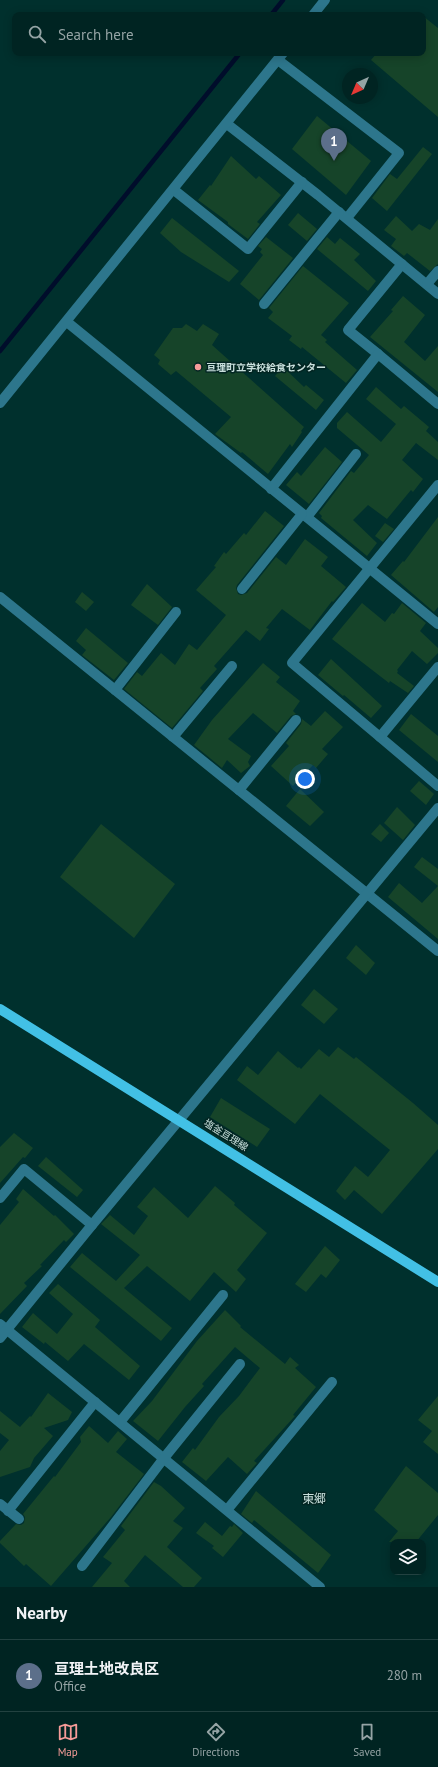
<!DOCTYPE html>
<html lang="en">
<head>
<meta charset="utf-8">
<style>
	body { margin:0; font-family:"PT Sans","Noto Sans JP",sans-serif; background:#0e302f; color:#f1f3f6 }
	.controls { position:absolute; right:12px; bottom:12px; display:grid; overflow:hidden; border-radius:8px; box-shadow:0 2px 10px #0003 }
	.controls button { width:36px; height:36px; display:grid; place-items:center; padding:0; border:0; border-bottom:1px solid #224140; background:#002422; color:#f1f3f6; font:20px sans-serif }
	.compass { position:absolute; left:342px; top:68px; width:36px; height:36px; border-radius:50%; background:#002422; box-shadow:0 2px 10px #0003; rotate:224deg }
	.you { position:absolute; left:305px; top:779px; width:14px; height:14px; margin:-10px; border:3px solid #fff; border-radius:50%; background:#1a73e8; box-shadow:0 0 0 6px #1a73e833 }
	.badge { display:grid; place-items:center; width:26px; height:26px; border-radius:50%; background:#f59b98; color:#fff; font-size:13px; font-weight:700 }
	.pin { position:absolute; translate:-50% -33px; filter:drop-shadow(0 1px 2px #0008) }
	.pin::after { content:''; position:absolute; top:21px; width:14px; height:12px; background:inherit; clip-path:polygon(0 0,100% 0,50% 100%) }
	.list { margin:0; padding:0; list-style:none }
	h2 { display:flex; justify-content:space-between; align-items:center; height:52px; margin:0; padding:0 16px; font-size:17px }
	h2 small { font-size:13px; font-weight:400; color:#95a4a5 }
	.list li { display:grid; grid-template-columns:26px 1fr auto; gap:12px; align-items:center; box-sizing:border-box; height:72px; padding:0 16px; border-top:1px solid #224140 }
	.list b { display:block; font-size:15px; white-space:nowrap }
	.list p { margin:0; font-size:13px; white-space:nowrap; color:#95a4a5 }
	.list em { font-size:13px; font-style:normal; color:#95a4a5 }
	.icon { flex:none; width:22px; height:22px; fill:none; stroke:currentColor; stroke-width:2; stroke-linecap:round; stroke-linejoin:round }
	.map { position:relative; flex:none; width:438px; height:1587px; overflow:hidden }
	.search { position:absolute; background:#002422; box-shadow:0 2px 10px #0003; left:12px; right:12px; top:12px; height:44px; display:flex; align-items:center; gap:10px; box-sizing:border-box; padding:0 14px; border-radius:8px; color:#95a4a5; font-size:15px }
	.sheet { height:124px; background:#002422 }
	nav { display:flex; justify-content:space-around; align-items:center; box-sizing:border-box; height:56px; border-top:1px solid #224140; background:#002422; font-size:11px; color:#95a4a5 }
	nav a { display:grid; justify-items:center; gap:2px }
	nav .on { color:#f59b98 }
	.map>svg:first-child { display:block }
</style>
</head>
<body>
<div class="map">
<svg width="438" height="1587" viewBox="0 0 438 1587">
	<rect width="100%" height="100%" fill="#00302d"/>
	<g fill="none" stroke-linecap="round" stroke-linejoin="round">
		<g stroke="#000d2b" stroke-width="4.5">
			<path d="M271,15L283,0"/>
			<path d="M0,351L240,53"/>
		</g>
	</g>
	<g fill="#164429">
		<path d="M423,16L438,28V117L371,60L377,53H423Z"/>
		<path d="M317,116L371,161L346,195L292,149Z"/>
		<path d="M423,147L432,154L387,211L372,198L390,174L397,179Z"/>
		<path d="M231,156L256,179L259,176L281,195L257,222L260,224L248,239L228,224V222L198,200L210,185L211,186Z"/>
		<path d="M298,213L317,229L307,241L288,225Z"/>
		<path d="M396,216L412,231L419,224L430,230L438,219V264L430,271L407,253L404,256L391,246L396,239L384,230Z"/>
		<path d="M172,218L239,271L229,282L181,252L160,233Z"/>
		<path d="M266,237L293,258L259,300L240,284L263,255L260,252L262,249L258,246Z"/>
		<path d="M327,237L335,244L340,238L360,254L354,260L376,281L368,291L317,249Z"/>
		<path d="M303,266L349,303L321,335L327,340L325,342L357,370L346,383L302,347L301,349L289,340L292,336L268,318L273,312L269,308Z"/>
		<path d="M403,296L425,315L404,342L425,361L438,346V392L370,337L393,311L391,310Z"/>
		<path d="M186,324L197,331L203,324L219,334L212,345L304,427L301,431L302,432L292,447L290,444L268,474L242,452L241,453L215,434L231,417L176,371L171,375L158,364L160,360L154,355L173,328H182Z"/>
		<path d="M283,367L304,387L306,385L324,400L316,410L275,376Z"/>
		<path d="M376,387L401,409L404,406L429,427L426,431L438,442V460L416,443L402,460L423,479L413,492L411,490L387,519L368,505L353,520L377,543L367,556L321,518L322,516L319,513L351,471L354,473L369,455L337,428V423L347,412L381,442L396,424L366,399Z"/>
		<path d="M325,447L342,462L309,504L286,485L297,472L301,476Z"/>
		<path d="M265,511L284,526L237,585L236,588L238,594L241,595L247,593L276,557L286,565L305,539L328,557L321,566L346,587L333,602L332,601L310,630L282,609L266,628L269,629L260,641L246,630L214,666L217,669L200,688L203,691L172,728L124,689L137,672L142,676L161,653L175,665L189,644L197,650L226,615L196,590L216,567L214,566L224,552L226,554L244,533L246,535Z"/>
		<path d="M438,517V607L434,612L391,575L403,561L404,562Z"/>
		<path d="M385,523L394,529L383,542L375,536Z"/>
		<path d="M147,584L172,607L158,625L131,605Z"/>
		<path d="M82,592L94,602L86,611L75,602Z"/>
		<path d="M362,603L385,622L392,613L394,614L402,603L426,623L420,631L438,648V653L427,664L412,651L397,670L398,671L397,673L414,686L408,693L390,681L389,683L332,639Z"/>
		<path d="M86,628L128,663L114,680L82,655L86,650L76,641Z"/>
		<path d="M331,659L382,706L371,718L344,695L343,696L318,675Z"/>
		<path d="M263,663L280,677L276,682L300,701L293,711L296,714L291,716L277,733L253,713L228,739L251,756L248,762L250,766L241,773L227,760L222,768L194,745L212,720Z"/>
		<path d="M325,711L343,727L322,749L328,754L316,768L313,765L293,786L271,766L289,746L286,743L301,724L302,719L311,726Z"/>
		<path d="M411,714L438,736V762L399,730Z"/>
		<path d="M419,781L434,794L426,805L410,791Z"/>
		<path d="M300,789L324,812L310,826L286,806Z"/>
		<path d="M397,807L415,825L403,840L384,823Z"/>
		<path d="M101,824L175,884L134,938L60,877Z"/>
		<path d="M380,824L389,833L381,842L371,834Z"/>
		<path d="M422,857L438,869V886L414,867Z"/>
		<path d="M399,883L422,903L438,886V939L388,897Z"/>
		<path d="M356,945L375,963L366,975L346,958Z"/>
		<path d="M314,989L338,1009L324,1024L301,1005Z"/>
		<path d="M338,1047L354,1059L356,1057L413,1103L438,1125V1149L382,1214L354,1190L345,1200L336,1191L355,1166L368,1177L390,1150L320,1094L295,1124L237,1080L247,1066L258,1075L278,1051L298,1068L299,1067L301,1069L319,1049L329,1057Z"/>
		<path d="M221,1098L270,1129L257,1147L210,1117Z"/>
		<path d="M14,1133L33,1148L25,1158L23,1157L0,1183V1147Z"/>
		<path d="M46,1157L83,1190L77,1197L38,1166Z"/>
		<path d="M215,1186L235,1203L234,1205L267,1233L237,1270L246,1279L236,1292L214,1272L190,1301L147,1266L124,1288L172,1328L161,1341L70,1267L82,1253L116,1281L140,1255L101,1224L110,1215L134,1235L148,1216L137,1207L154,1187L188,1218Z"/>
		<path d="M23,1189L54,1216L55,1215L74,1234L66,1242L64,1240L40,1265L42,1266L24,1283L27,1286L0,1314V1225L19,1202L16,1199Z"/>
		<path d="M325,1246L340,1260L326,1278L321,1274L306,1292L295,1284Z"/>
		<path d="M58,1284L100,1320L95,1327L140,1366L129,1380L84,1344L68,1361L45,1342L44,1344L22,1327L33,1313L57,1334L73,1314L49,1293Z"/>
		<path d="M225,1310L241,1326L240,1327L285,1364L290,1357L299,1365L295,1368L316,1387L293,1415L295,1416L254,1461L257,1463L247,1474L228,1457L206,1481L182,1462L193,1448L195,1450L219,1417L239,1396L260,1368L235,1347L202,1384L204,1386L185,1407L158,1441L133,1421L152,1401L197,1341Z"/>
		<path d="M48,1393L72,1412L68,1420L44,1428L53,1436L34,1458L30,1467L0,1477V1451L9,1440L0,1433V1411L20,1427L30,1416L31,1417Z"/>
		<path d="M438,1396V1454L423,1442L432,1431L418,1420Z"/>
		<path d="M89,1426L108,1443L118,1431L127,1439L116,1452L144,1474L111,1517L51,1586L26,1564L24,1566L0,1543V1541L16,1524L21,1525L24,1523L25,1517L23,1514L54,1476L55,1477L81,1442L80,1437Z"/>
		<path d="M406,1466L438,1493V1515L416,1542H389L398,1531L374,1510Z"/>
		<path d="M154,1482L161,1486L185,1508L173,1521L183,1528L167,1547L202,1578L194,1587H183L145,1555L124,1581L130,1587H92L112,1563L103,1557L125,1530L121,1526Z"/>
		<path d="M256,1491L331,1555L318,1573L254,1520L252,1523L241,1514Z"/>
		<path d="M205,1522L222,1536L230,1526L232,1527L234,1524L243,1533L223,1557L212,1548L214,1546L196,1533Z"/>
	</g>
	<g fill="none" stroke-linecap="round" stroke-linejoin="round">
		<g stroke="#2d768c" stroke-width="10">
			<path d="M313,15L325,0"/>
			<path d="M278,60L399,153L347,218"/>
			<path d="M227,124L318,195L438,294"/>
			<path d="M174,190L248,249L302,182"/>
			<path d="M427,284L438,271"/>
			<path d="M264,304L339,212"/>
			<path d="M67,322L438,624"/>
			<path d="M378,354L348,330L402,264"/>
			<path d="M0,403L283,53"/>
			<path d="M271,489L378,354L438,404"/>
			<path d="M307,517L356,454"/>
			<path d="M242,589L302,514"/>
			<path d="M0,597L438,951"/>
			<path d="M438,667L380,737L438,786"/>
			<path d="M115,690L176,612"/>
			<path d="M173,737L232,666"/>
			<path d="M380,737L292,663L438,485"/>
			<path d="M239,790L296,720"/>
			<path d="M0,1198L24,1169L92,1225"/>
			<path d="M0,1324L320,1587"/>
			<path d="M0,1338L92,1225L438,808"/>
			<path d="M120,1422L223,1295"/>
			<path d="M0,1504L19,1519"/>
			<path d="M227,1510L332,1382"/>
			<path d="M8,1511L95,1402"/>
			<path d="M82,1566L164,1458L240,1364"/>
		</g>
		<path stroke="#42c0e5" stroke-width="10" d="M0,1009L438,1282"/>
	</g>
	<circle fill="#f59b98" stroke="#022522" stroke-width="1.5" cx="198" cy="367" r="4"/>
	<g text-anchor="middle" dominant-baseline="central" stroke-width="3" stroke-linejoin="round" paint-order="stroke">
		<g font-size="10" font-weight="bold" fill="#c9e0dd" stroke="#022522" text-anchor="start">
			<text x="206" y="367">亘理町立学校給食センター</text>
		</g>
		<g font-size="10" fill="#c9e0dd" stroke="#022522">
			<text transform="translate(226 1135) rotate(32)">塩釜亘理線</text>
		</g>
		<g font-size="12" fill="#c9e0dd" stroke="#022522">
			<text x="314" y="1498">東郷</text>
		</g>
	</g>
</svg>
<div class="controls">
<button><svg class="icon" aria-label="layers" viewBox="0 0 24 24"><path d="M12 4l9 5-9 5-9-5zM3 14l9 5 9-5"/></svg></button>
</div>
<svg class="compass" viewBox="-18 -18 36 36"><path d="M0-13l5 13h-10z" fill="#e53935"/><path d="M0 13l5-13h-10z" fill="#95a4a5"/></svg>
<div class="you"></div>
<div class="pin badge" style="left:334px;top:161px;background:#5c6f8a">1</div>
<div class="search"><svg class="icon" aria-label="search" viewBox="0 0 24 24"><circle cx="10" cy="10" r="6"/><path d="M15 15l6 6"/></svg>Search here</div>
</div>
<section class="sheet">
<h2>Nearby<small></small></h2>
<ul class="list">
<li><span class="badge" style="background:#5c6f8a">1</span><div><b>亘理土地改良区</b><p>Office</p></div><em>280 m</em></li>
</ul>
</section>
<nav>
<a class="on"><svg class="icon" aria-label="map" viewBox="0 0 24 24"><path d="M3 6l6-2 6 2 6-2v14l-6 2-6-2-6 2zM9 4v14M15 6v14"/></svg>Map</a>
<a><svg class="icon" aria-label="directions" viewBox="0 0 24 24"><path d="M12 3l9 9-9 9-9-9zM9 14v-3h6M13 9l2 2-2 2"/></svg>Directions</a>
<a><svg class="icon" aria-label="saved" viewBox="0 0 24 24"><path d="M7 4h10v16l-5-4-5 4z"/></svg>Saved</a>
</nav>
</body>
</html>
